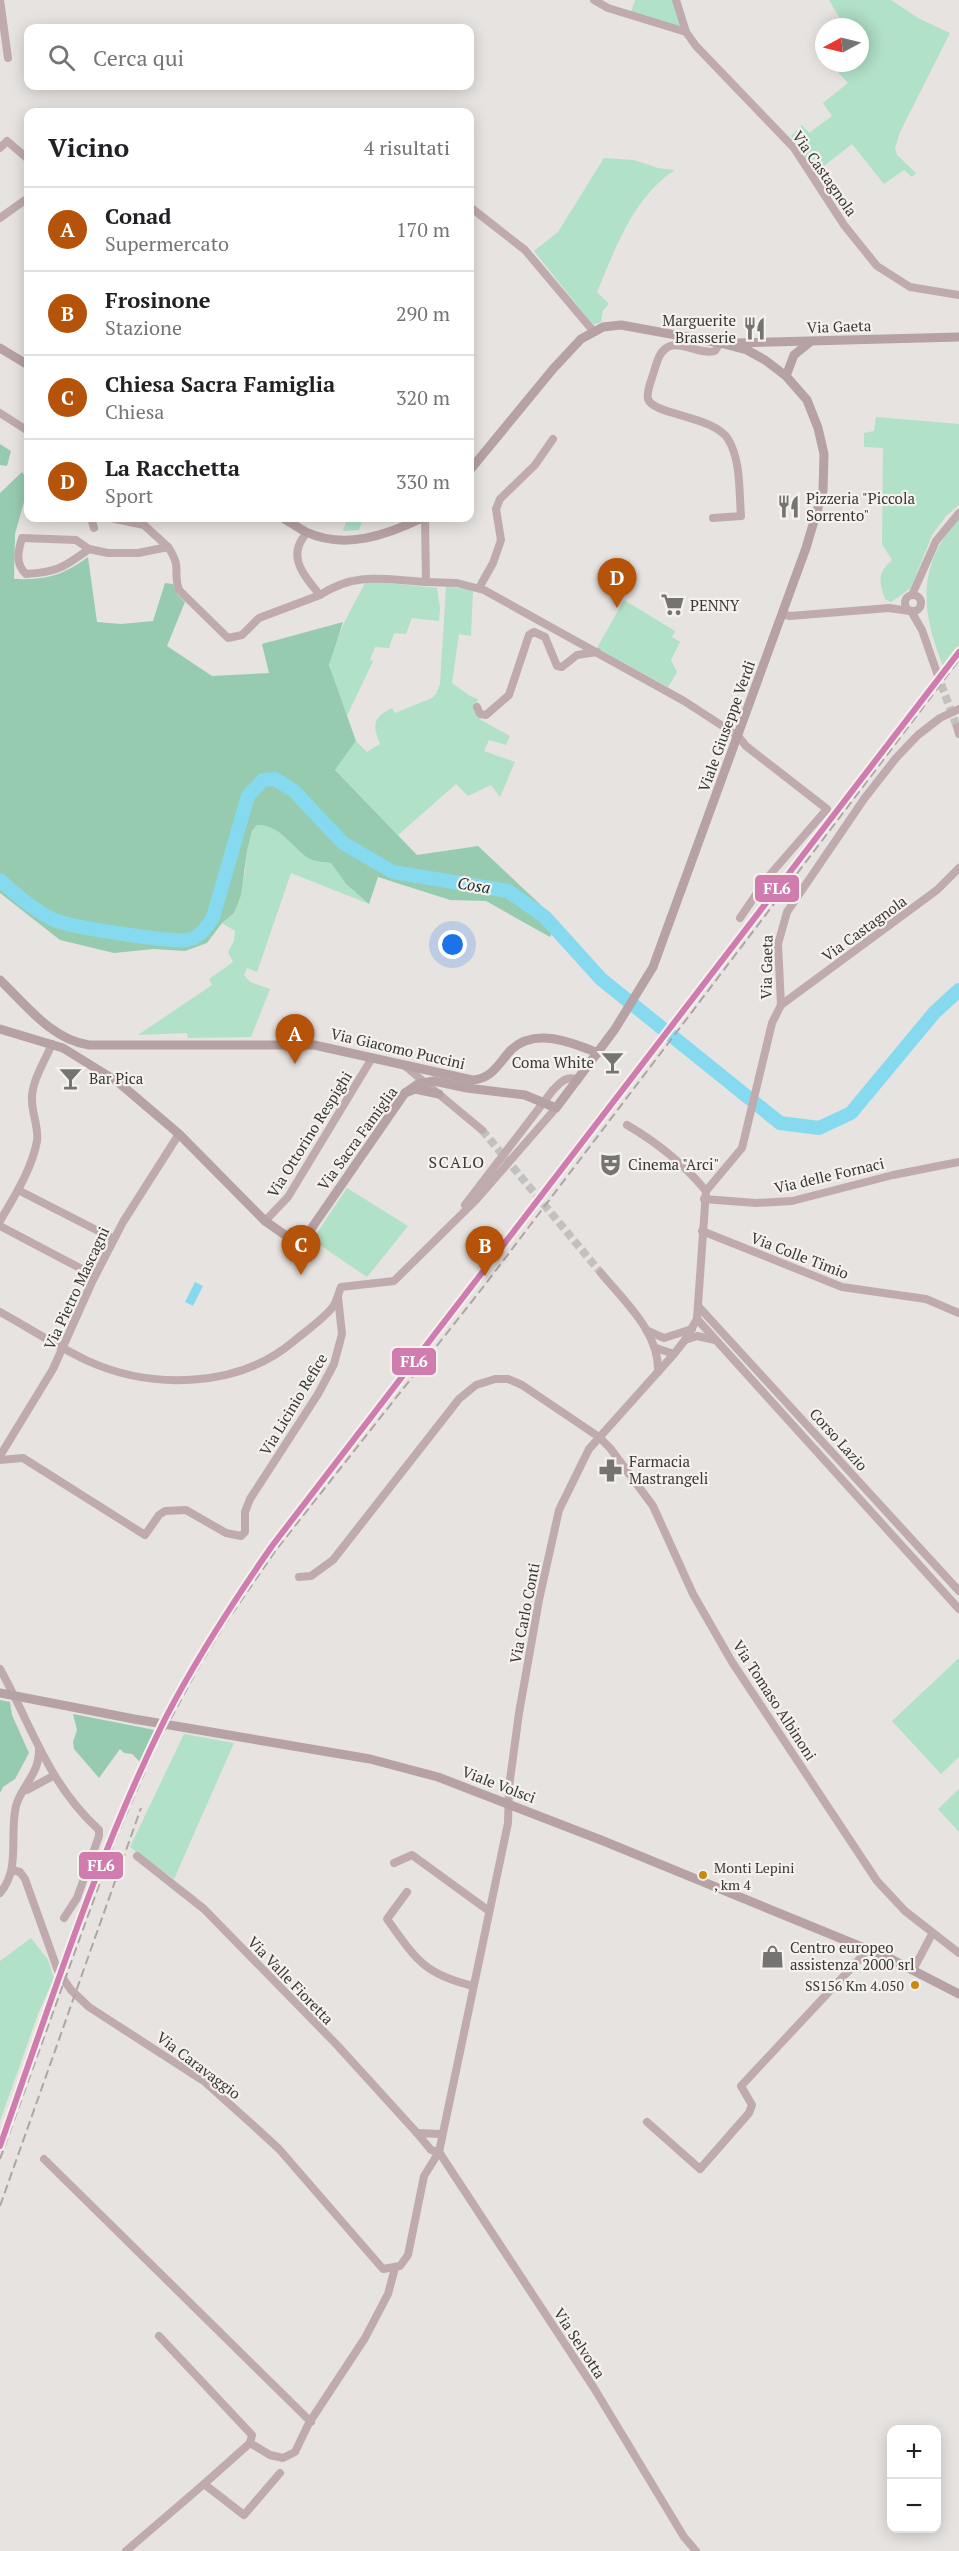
<!DOCTYPE html>
<html lang="it">
<head>
<meta charset="utf-8">
<style>
	body { margin:0; font-family:"PT Serif",serif; background:#f2f2f2; color:#202124 }
	.controls { position:absolute; right:18px; bottom:18px; display:grid; overflow:hidden; border-radius:12px; box-shadow:0 3px 15px #0003 }
	.controls button { width:54px; height:54px; display:grid; place-items:center; padding:0; border:0; border-bottom:2px solid #e0e0e0; background:#fff; color:#202124; font:30px sans-serif }
	.compass { position:absolute; left:815px; top:18px; width:54px; height:54px; border-radius:50%; background:#fff; box-shadow:0 3px 15px #0003; rotate:263deg }
	.you { position:absolute; left:453px; top:945px; width:21px; height:21px; margin:-15px; border:4px solid #fff; border-radius:50%; background:#1a73e8; box-shadow:0 0 0 9px #1a73e833 }
	.badge { display:grid; place-items:center; width:39px; height:39px; border-radius:50%; background:#b45309; color:#fff; font-size:20px; font-weight:700 }
	.pin { position:absolute; translate:-50% -50px; filter:drop-shadow(0 2px 3px #0008) }
	.pin::after { content:''; position:absolute; top:32px; width:21px; height:18px; background:inherit; clip-path:polygon(0 0,100% 0,50% 100%) }
	.list { margin:0; padding:0; list-style:none }
	h2 { display:flex; justify-content:space-between; align-items:center; height:78px; margin:0; padding:0 24px; font-size:26px }
	h2 small { font-size:20px; font-weight:400; color:#757577 }
	.list li { display:grid; grid-template-columns:39px 1fr auto; gap:18px; align-items:center; box-sizing:border-box; height:84px; padding:0 24px; border-top:2px solid #e0e0e0 }
	.list b { display:block; font-size:22px; white-space:nowrap }
	.list p { margin:0; font-size:20px; white-space:nowrap; color:#757577 }
	.list em { font-size:20px; font-style:normal; color:#757577 }
	.icon { flex:none; width:33px; height:33px; fill:none; stroke:currentColor; stroke-width:2; stroke-linecap:round; stroke-linejoin:round }
	.map { position:relative; flex:none; width:959px; height:2551px; overflow:hidden }
	.search { position:absolute; background:#fff; box-shadow:0 3px 15px #0003; left:24px; top:24px; width:450px; height:66px; display:flex; align-items:center; gap:15px; box-sizing:border-box; padding:0 21px; border-radius:12px; color:#757577; font-size:22px }
	.panel { position:absolute; background:#fff; box-shadow:0 3px 15px #0003; left:24px; top:108px; width:450px; height:414px; border-radius:12px }
	.map>svg:first-child { display:block }
</style>
</head>
<body>
<div class="map">
<svg width="959" height="2551" viewBox="0 0 959 2551">
	<rect width="100%" height="100%" fill="#e6e3e1"/>
	<g fill="#b1e1c7">
		<path d="M635,0H676L682,26L680,28L631,12Z"/>
		<path d="M829,0H891L918,18L950,33L900,132L895,148L897,155L916,173L912,177L904,170L884,184L852,144L815,173L791,136L802,125L809,133L832,116L823,103L848,83L830,63H860V27H845Z"/>
		<path d="M604,158L634,160L658,168L675,170C634,196 615,249 597,292L609,304L603,310L601,322L593,325L534,251L558,232Z"/>
		<path d="M876,417L959,424V505L946,516L932,535L911,588L891,602L885,599C879,580 877,574 892,560L882,544L883,448L864,447V433L874,431Z"/>
		<path d="M347,518H363L359,530L343,531Z"/>
		<path d="M959,519V645L943,666C921,612 916,565 959,519Z"/>
		<path d="M366,581L437,588L440,608L439,621L412,618L406,634L394,633L389,648L375,647L370,660L373,661L347,716C342,700 334,684 330,667C327,650 357,599 366,581Z"/>
		<path d="M446,586L473,590L471,636L459,634L452,683L470,696L478,699L474,711L481,720L510,736L506,745L489,740L484,751L515,762L500,797L491,785L468,796L456,784L398,835L335,770L356,741L367,752L380,744C372,724 373,718 392,708L395,713L432,698L436,694L440,684Z"/>
		<path d="M624,600L675,631L672,637L680,642L671,660L677,672L668,687L597,648Z"/>
		<path d="M257,825C279,824 292,847 308,858C314,862 324,862 331,863L346,884L369,904L291,873L257,972L247,968L244,975L250,982L270,989L251,1037L188,1038L187,1033L138,1035L212,985L209,979L233,962L228,952L234,941L235,931L222,923L234,913L245,872L247,851L252,831Z"/>
		<path d="M347,1188L408,1226L367,1277L317,1243V1233Z"/>
		<path d="M959,1658V1757L941,1774L892,1721Z"/>
		<path d="M184,1734L234,1743L174,1879L130,1847Z"/>
		<path d="M959,1789V1832L938,1809Z"/>
		<path d="M31,1938L48,1960L54,1978L38,2014L0,2121V1961Z"/>
	</g>
	<g fill="#97cbb0">
		<path d="M0,444L11,451L7,466L0,465Z"/>
		<path d="M22,472L28,480V488L15,534L14,579C46,580 62,576 88,557L97,622L121,624L153,621L165,583L173,584L177,594L185,602L167,646L212,676L269,673L262,644L343,622L329,665L356,741L335,770L417,855L478,846L559,922L550,937L486,901L450,900L378,877L369,904L346,884L331,863C324,862 314,862 308,858C292,847 279,824 257,825L252,831L247,851L241,895L234,913L222,923L207,943L185,951L154,949L114,953L60,940L0,893V493Z"/>
		<path d="M0,1700L10,1702L12,1715L29,1753L15,1779L3,1787L0,1793Z"/>
		<path d="M73,1714L155,1730H156L140,1762L132,1754L124,1753L120,1749L99,1778L74,1749L73,1742L77,1730Z"/>
	</g>
	<path fill="#86daf0" d="M195,1282L203,1286L193,1306L185,1302Z"/>
	<g fill="none" stroke-linecap="round" stroke-linejoin="round">
		<path stroke="#86daf0" stroke-width="14" d="M0,880C16,895 33,909 52,919C67,927 168,942 186,940C200,938 206,928 213,917L248,796L263,780L275,779L294,791L343,843L393,872L508,891L545,917L601,979L780,1123L819,1128L851,1113L934,1013L959,990"/>
		<g stroke="#c3c1bf" stroke-width="8" stroke-dasharray="8 4" stroke-linecap="butt">
			<path d="M937,673L957,727"/>
			<path d="M482,1130L601,1273"/>
		</g>
		<g stroke="#bfabad" stroke-width="8">
			<path d="M0,0L8,58"/>
			<path d="M594,0L608,8L686,32"/>
			<path d="M676,0L686,32L696,46L794,148L844,225L877,266L910,287L959,295"/>
			<path d="M0,148L7,141L28,159"/>
			<path d="M470,207L525,250L594,332"/>
			<path d="M0,218L28,198"/>
			<path d="M0,413L28,431V441"/>
			<path d="M91,518L94,528"/>
			<path d="M111,518L144,525L168,547"/>
			<path d="M425,518L426,582L457,583L484,590L684,701L738,736L746,746L827,809L768,877L740,918"/>
			<path d="M713,518L741,516C739,492 741,460 728,439C714,416 653,415 648,399C646,390 653,377 655,368C658,359 660,350 670,346C684,342 700,355 715,351L720,343"/>
			<path d="M307,533C286,555 303,575 320,595C357,571 384,580 426,582"/>
			<path d="M89,549C64,567 58,572 26,574C15,564 18,551 22,538L76,540L89,549L108,553H138L168,547C183,569 172,571 179,590L228,638L242,635L259,618L320,595"/>
			<path d="M479,588L493,563L501,540L496,509L500,499L535,465L553,439"/>
			<circle cx="913" cy="603" r="8"/>
			<path d="M912,595L936,541L959,513"/>
			<path d="M911,611L922,630L937,673"/>
			<path d="M782,614L790,616L889,608L910,611"/>
			<path d="M477,707L480,714L486,715L509,695L529,635L534,632L545,637L557,666L562,667L577,655L597,652"/>
			<path d="M957,727L959,734"/>
			<path d="M781,1005L937,890L959,868"/>
			<path d="M405,1066L482,1130"/>
			<path d="M627,1125C658,1143 683,1163 706,1191"/>
			<path d="M18,1190L114,1239"/>
			<path d="M704,1199L756,1203L792,1201L893,1175L959,1162"/>
			<path d="M465,1205L553,1090C561,1082 566,1075 578,1080"/>
			<path d="M0,1221C14,1197 32,1169 37,1141C39,1128 32,1114 32,1100C31,1082 45,1061 52,1044"/>
			<path d="M265,1221L288,1197L372,1058"/>
			<path d="M0,1226L95,1276"/>
			<path d="M702,1231L842,1287L926,1299L959,1313"/>
			<path d="M601,1273C624,1301 660,1333 658,1372"/>
			<path d="M698,1306L959,1591"/>
			<path d="M0,1312C29,1328 58,1347 88,1361C152,1390 239,1388 294,1341C306,1331 322,1320 332,1308C337,1302 338,1294 341,1287L394,1281L476,1200L556,1108"/>
			<path d="M697,1319L959,1609"/>
			<path d="M648,1331L664,1338L692,1329"/>
			<path d="M685,1340L697,1336L715,1340"/>
			<path d="M656,1348L674,1354"/>
			<path d="M0,1456L53,1369L92,1282L123,1222L179,1134"/>
			<path d="M0,1460L23,1458L145,1535L159,1515L165,1511L186,1510L226,1533L241,1536L245,1532V1512L250,1499L318,1394L334,1364L342,1334L338,1297"/>
			<path d="M299,1577L311,1576L333,1560L459,1399L476,1385L495,1379H508L522,1385L599,1437L610,1448L653,1506L693,1594L732,1662L877,1881L905,1911L959,1953"/>
			<path d="M0,1669C33,1728 47,1782 99,1830V1836L77,1898L64,1918"/>
			<path d="M27,1790L53,1776"/>
			<path d="M137,1856L204,1909L337,2045L417,2133L431,2150L439,2152"/>
			<path d="M394,1863L412,1855L489,1911"/>
			<path d="M12,1870L20,1872L25,1879L58,1971L71,1990L89,2007L205,2082L254,2126L279,2149L383,2269L400,2266L408,2255L424,2176L439,2152"/>
			<path d="M407,1892L387,1919C416,1959 423,1974 473,1986"/>
			<path d="M0,1893C21,1869 9,1835 16,1806C22,1785 39,1775 39,1750"/>
			<path d="M913,1970L932,1934"/>
			<path d="M647,2122L700,2169L749,2113L752,2105L741,2086L868,1950"/>
			<path d="M417,2133L441,2134"/>
			<path d="M439,2152L508,1823L509,1787L519,1713L539,1600L559,1510L589,1449L674,1354L685,1340L697,1319L706,1191L742,1148L772,1023L781,1005L778,944L787,912L864,799L896,758L918,735L940,718L959,709"/>
			<path d="M439,2152L594,2388L684,2537L696,2551"/>
			<path d="M44,2159L311,2422"/>
			<path d="M159,2336L252,2435L250,2443L270,2455L283,2458L295,2452L309,2423L365,2338L388,2294L395,2268"/>
			<path d="M204,2484L250,2443"/>
			<path d="M126,2551L204,2484L244,2515L280,2473"/>
		</g>
		<g stroke="#b6a1a4" stroke-width="9">
			<path d="M734,343L959,337"/>
			<path d="M0,348L28,365"/>
			<path d="M786,376L794,355L810,342"/>
			<path d="M283,518C290,522 298,528 306,532C345,550 387,535 422,518"/>
			<path d="M0,980C25,1004 52,1040 89,1045H314L472,1080C493,1079 499,1062 512,1049C536,1027 573,1043 598,1053"/>
			<path d="M0,1029L63,1048L118,1082L179,1134L265,1221L295,1242H302L405,1093L415,1089L439,1094"/>
			<path d="M405,1093L418,1084L434,1081L467,1088L525,1095L556,1108L615,1029L653,967L806,548L823,491L824,454L818,428L807,400L786,376L765,360L747,350L720,343L621,325L603,327L581,339L553,369L470,470"/>
			<path d="M0,1693L134,1719L370,1759L438,1777L601,1840L891,1959L959,1994"/>
		</g>
		<g stroke="#b0a4a5" stroke-width="2" stroke-dasharray="9 4.5" stroke-linecap="butt">
			<path d="M0,2159L116,1838L156,1746L197,1670L225,1624L276,1550L484,1286L959,660"/>
			<path d="M0,2206L141,1808"/>
		</g>
		<defs>
			<path id="rail-1" d="M0,2146C51,2002 97,1856 165,1719C196,1659 233,1602 272,1546L959,652"/>
		</defs>
		<use href="#rail-1" stroke="#f5f1ed" stroke-width="10"/>
		<use href="#rail-1" stroke="#d07cae" stroke-width="6"/>
	</g>
	<defs>
		<symbol id="restaurant-bare" viewBox="-9 -9 18 18"><path d="M-5-6h1v4h1v-4h1v4h1v-4h1v5L-1.5 .5V6h-2V.5L-5-1ZM5-6V6H3V1.5H1.5Q1.5-4 5-6Z" fill="#767472" stroke="#f5f1ed" stroke-width="2.5" paint-order="stroke"/></symbol>
		<symbol id="supermarket-bare" viewBox="-9 -9 18 18"><path d="M-6-5.5h2.5l.6 2H6L4.5 2H-2.5L-4.4-4H-6ZM-1.5 3.2a1.3 1.3 0 1 0 .1 0ZM3 3.2a1.3 1.3 0 1 0 .1 0Z" fill="#767472" stroke="#f5f1ed" stroke-width="2.5" paint-order="stroke"/></symbol>
		<symbol id="bar-bare" viewBox="-9 -9 18 18"><path d="M-6-5H6L.8 .8V4.5H3.5V6h-7V4.5H-.8V.8Z" fill="#767472" stroke="#f5f1ed" stroke-width="2.5" paint-order="stroke"/></symbol>
		<symbol id="theatre-bare" viewBox="-9 -9 18 18"><path d="M-5-5.5Q0-4 5-5.5V0Q5 5 0 6Q-5 5-5 0ZM-3.3-2.5H-1v1.5H-3.3ZM1-2.5H3.3v1.5H1ZM-2.8 1Q0 5.5 2.8 1Z" fill="#767472" stroke="#f5f1ed" stroke-width="2.5" paint-order="stroke"/></symbol>
		<symbol id="pharmacy-bare" viewBox="-9 -9 18 18"><path d="M-2-6h4v4h4v4h-4v4h-4v-4h-4v-4h4Z" fill="#767472" stroke="#f5f1ed" stroke-width="2.5" paint-order="stroke"/></symbol>
		<symbol id="shop-bare" viewBox="-9 -9 18 18"><path d="M-5-2.5h2.3a2.7 3.5 0 0 1 5.4 0H5L5.5 6h-11ZM-1.5-2.5h3a1.5 2.3 0 0 0-3 0Z" fill="#767472" stroke="#f5f1ed" stroke-width="2.5" paint-order="stroke"/></symbol>
	</defs>
	<g fill-rule="evenodd">
		<use href="#restaurant-bare" x="738" y="312" width="33" height="33"/>
		<use href="#restaurant-bare" x="772" y="490" width="33" height="33"/>
		<use href="#supermarket-bare" x="656" y="588" width="33" height="33"/>
		<use href="#bar-bare" x="596" y="1046" width="33" height="33"/>
		<use href="#bar-bare" x="54" y="1062" width="33" height="33"/>
		<use href="#theatre-bare" x="594" y="1148" width="33" height="33"/>
		<use href="#pharmacy-bare" x="594" y="1454" width="33" height="33"/>
		<use href="#shop-bare" x="756" y="1940" width="33" height="33"/>
	</g>
	<g fill="#c88a0e" stroke="#f5f1ed" stroke-width="2">
		<circle cx="703" cy="1875" r="5"/>
		<circle cx="915" cy="1985" r="5"/>
	</g>
	<g text-anchor="middle" dominant-baseline="central" stroke-width="4.5" stroke-linejoin="round" paint-order="stroke">
		<g font-size="14" fill="#393836" stroke="#f5f1ed" text-anchor="start">
			<text x="714" y="1867">Monti Lepini<tspan x="714" dy="17">, km 4</tspan></text>
			<text x="904" y="1985" text-anchor="end">SS156 Km 4.050</text>
		</g>
		<g font-size="15" fill="#393836" stroke="#f5f1ed">
			<text transform="translate(825 173) rotate(55)">Via Castagnola</text>
			<text transform="translate(839 326) rotate(-2)">Via Gaeta</text>
			<text transform="translate(726 726) rotate(-70)">Viale Giuseppe Verdi</text>
			<text transform="translate(864 928) rotate(-36)">Via Castagnola</text>
			<text transform="translate(766 967) rotate(-89)">Via Gaeta</text>
			<text transform="translate(398 1048) rotate(13)">Via Giacomo Puccini</text>
			<text transform="translate(309 1134) rotate(-58)">Via Ottorino Respighi</text>
			<text transform="translate(357 1138) rotate(-54)">Via Sacra Famiglia</text>
			<text transform="translate(829 1175) rotate(-13)">Via delle Fornaci</text>
			<text transform="translate(800 1255) rotate(21)">Via Colle Timio</text>
			<text transform="translate(76 1288) rotate(-65)">Via Pietro Mascagni</text>
			<text transform="translate(293 1404) rotate(-59)">Via Licinio Refice</text>
			<text transform="translate(839 1439) rotate(48)">Corso Lazio</text>
			<text transform="translate(524 1613) rotate(-79)">Via Carlo Conti</text>
			<text transform="translate(775 1700) rotate(57)">Via Tomaso Albinoni</text>
			<text transform="translate(499 1784) rotate(21)">Viale Volsci</text>
			<text transform="translate(291 1980) rotate(46)">Via Valle Fioretta</text>
			<text transform="translate(199 2065) rotate(37)">Via Caravaggio</text>
			<text transform="translate(580 2343) rotate(57)">Via Selvotta</text>
		</g>
		<g font-size="15" fill="#393836" stroke="#f5f1ed" text-anchor="start">
			<text x="736" y="320" text-anchor="end">Marguerite<tspan x="736" dy="17">Brasserie</tspan></text>
			<text x="806" y="498">Pizzeria "Piccola<tspan x="806" dy="17">Sorrento"</tspan></text>
			<text x="690" y="605">PENNY</text>
			<text x="594" y="1062" text-anchor="end">Coma White</text>
			<text x="89" y="1078">Bar Pica</text>
			<text x="628" y="1164">Cinema "Arci"</text>
			<text x="629" y="1461">Farmacia<tspan x="629" dy="17">Mastrangeli</tspan></text>
			<text x="790" y="1947">Centro europeo<tspan x="790" dy="17">assistenza 2000 srl</tspan></text>
		</g>
		<g font-size="16" font-style="italic" fill="#1a2f36" stroke="#f5f1ed">
			<text transform="translate(474 885) rotate(9)">Cosa</text>
		</g>
		<g font-size="16" letter-spacing="1.5" fill="#393836" stroke="#f5f1ed">
			<text x="457" y="1162">SCALO</text>
		</g>
	</g>
	<g stroke="#f5f1ed" stroke-width="2">
		<rect x="754" y="874" width="46" height="29" rx="6" fill="#d07cae"/>
		<rect x="391" y="1347" width="46" height="29" rx="6" fill="#d07cae"/>
		<rect x="78" y="1851" width="46" height="29" rx="6" fill="#d07cae"/>
	</g>
	<g font-size="16" text-anchor="middle" font-weight="bold" fill="#fff">
		<text x="777" y="894">FL6</text>
		<text x="414" y="1367">FL6</text>
		<text x="101" y="1871">FL6</text>
	</g>
</svg>
<div class="controls">
<button>+</button>
<button>−</button>
</div>
<svg class="compass" viewBox="-18 -18 36 36"><path d="M0-13l5 13h-10z" fill="#e53935"/><path d="M0 13l5-13h-10z" fill="#757577"/></svg>
<div class="you"></div>
<div class="pin badge" style="left:295px;top:1064px">A</div>
<div class="pin badge" style="left:485px;top:1276px">B</div>
<div class="pin badge" style="left:301px;top:1275px">C</div>
<div class="pin badge" style="left:617px;top:608px">D</div>
<div class="search"><svg class="icon" aria-label="search" viewBox="0 0 24 24"><circle cx="10" cy="10" r="6"/><path d="M15 15l6 6"/></svg>Cerca qui</div>
<section class="panel">
<h2>Vicino<small>4 risultati</small></h2>
<ul class="list">
<li><span class="badge">A</span><div><b>Conad</b><p>Supermercato</p></div><em>170 m</em></li>
<li><span class="badge">B</span><div><b>Frosinone</b><p>Stazione</p></div><em>290 m</em></li>
<li><span class="badge">C</span><div><b>Chiesa Sacra Famiglia</b><p>Chiesa</p></div><em>320 m</em></li>
<li><span class="badge">D</span><div><b>La Racchetta</b><p>Sport</p></div><em>330 m</em></li>
</ul>
</section>
</div>
</body>
</html>
